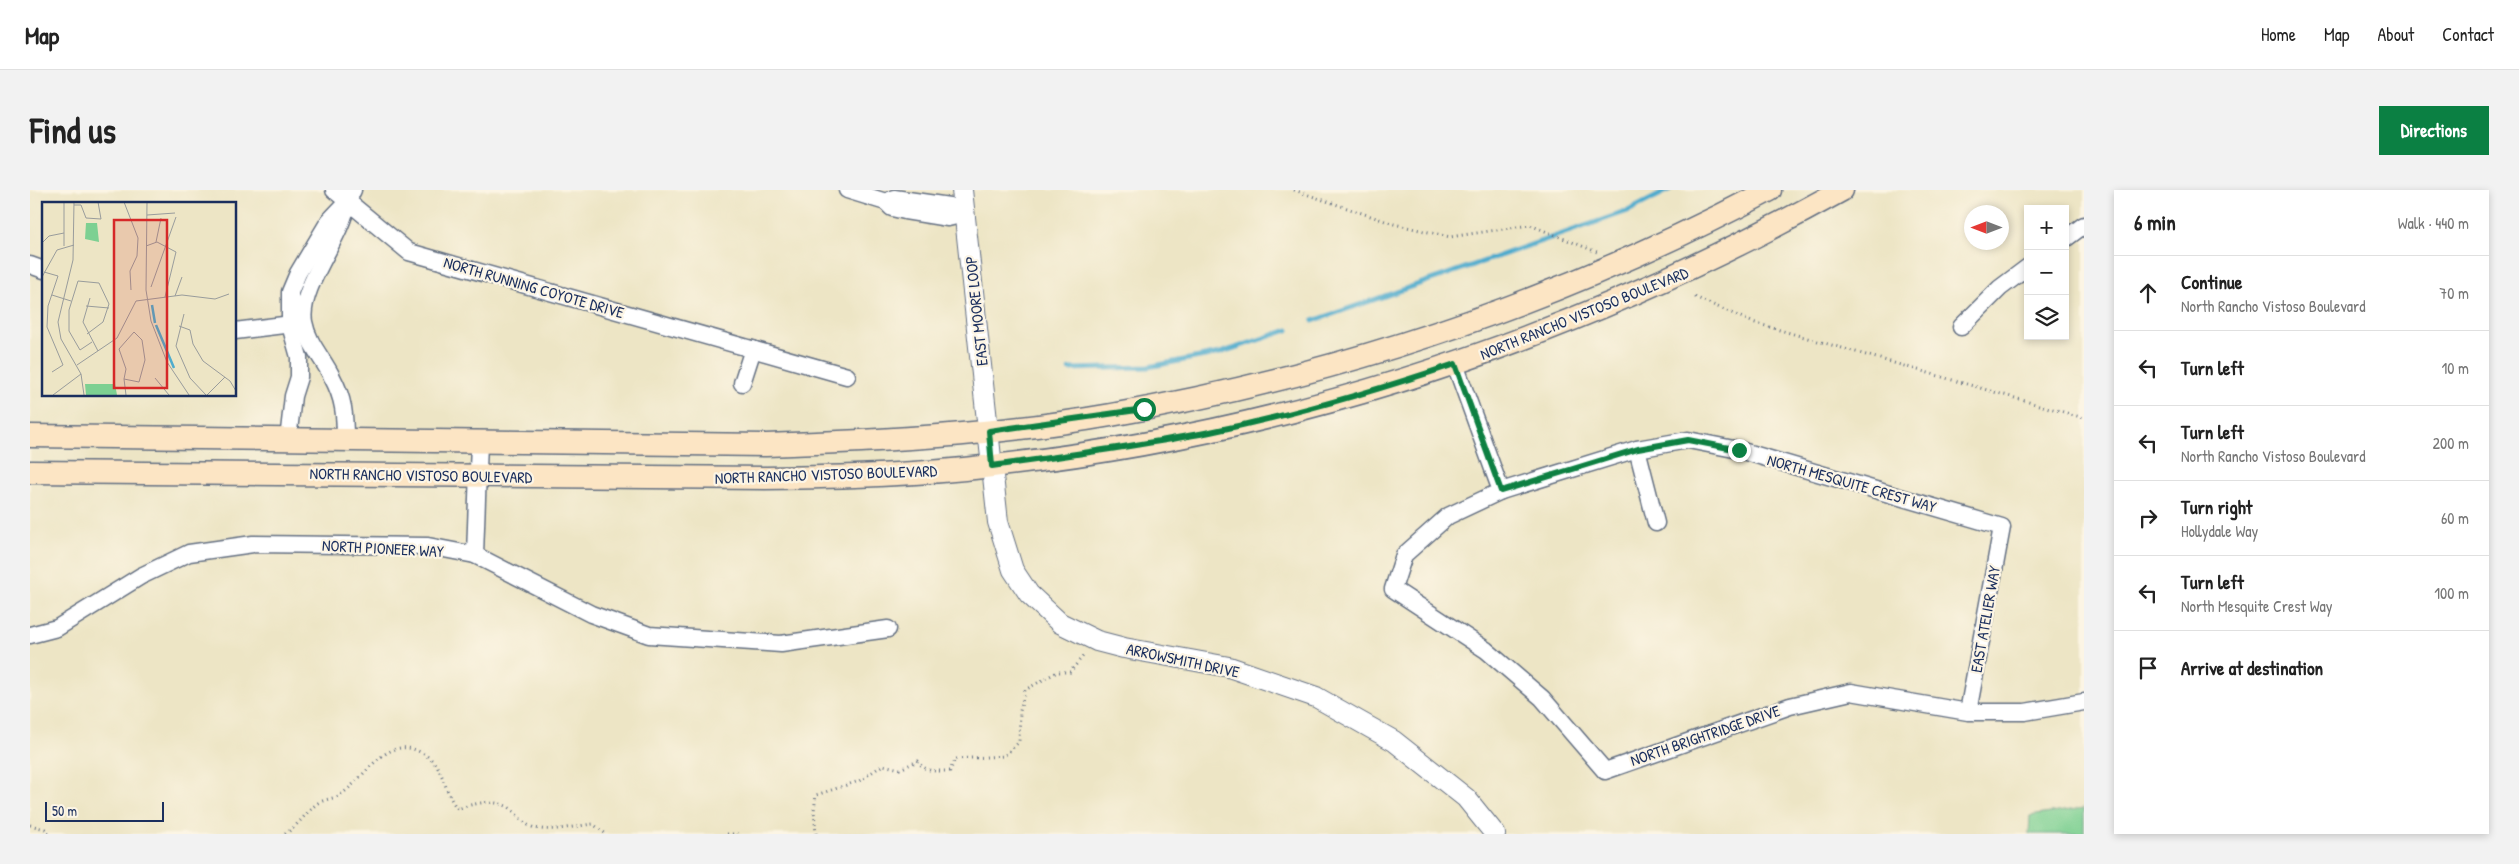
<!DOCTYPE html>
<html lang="en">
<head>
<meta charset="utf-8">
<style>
	body { margin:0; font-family:"Patrick Hand",sans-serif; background:#f2f2f2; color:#222 }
	.controls { position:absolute; right:15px; top:15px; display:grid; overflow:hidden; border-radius:0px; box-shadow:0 2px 8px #0003 }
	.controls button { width:45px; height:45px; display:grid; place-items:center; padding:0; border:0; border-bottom:1px solid #e0e0e0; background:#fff; color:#222; font:25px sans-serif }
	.compass { position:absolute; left:1934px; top:15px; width:45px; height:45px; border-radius:50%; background:#fff; box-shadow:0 2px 8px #0003; rotate:270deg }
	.scale { position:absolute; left:15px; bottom:12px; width:119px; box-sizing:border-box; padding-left:5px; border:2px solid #1b2f5e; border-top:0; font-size:14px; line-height:18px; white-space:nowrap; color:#1b2f5e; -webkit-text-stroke:4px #fcf5e5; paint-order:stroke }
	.stop { position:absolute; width:15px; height:15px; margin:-11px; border:4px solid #0b8043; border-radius:50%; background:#fff }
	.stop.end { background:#0b8043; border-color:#fff; box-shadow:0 1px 5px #0008 }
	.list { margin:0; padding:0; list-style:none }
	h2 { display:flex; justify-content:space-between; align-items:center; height:65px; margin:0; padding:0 20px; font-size:21px }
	h2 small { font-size:16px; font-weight:400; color:#767676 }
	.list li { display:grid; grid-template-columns:32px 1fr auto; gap:15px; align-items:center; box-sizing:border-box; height:75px; padding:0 20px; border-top:1px solid #e0e0e0 }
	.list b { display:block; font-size:19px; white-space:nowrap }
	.list p { margin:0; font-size:16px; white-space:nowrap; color:#767676 }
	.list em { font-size:16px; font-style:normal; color:#767676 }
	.icon { flex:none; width:28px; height:28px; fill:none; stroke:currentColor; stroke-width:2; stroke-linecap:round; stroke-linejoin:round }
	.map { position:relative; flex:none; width:2054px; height:644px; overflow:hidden; border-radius:0px }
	header { display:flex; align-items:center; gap:30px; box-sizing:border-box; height:70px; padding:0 25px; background:#fff; border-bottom:1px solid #e0e0e0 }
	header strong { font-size:24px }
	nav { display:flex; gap:28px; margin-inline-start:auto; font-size:18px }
	.intro { display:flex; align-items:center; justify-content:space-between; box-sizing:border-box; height:120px; padding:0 30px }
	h1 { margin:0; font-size:35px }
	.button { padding:12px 22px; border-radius:0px; background:#0b8043; color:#fff; font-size:18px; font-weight:700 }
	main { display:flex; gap:30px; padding:0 30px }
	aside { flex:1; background:#fff; border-radius:0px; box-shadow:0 2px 8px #0003 }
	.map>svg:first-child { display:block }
</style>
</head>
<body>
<header>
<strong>Map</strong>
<nav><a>Home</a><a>Map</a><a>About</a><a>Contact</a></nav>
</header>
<div class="intro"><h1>Find us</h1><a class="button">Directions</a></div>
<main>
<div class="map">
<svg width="2054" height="644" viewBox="0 0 2054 644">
	<rect width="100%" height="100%" fill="#fcf5e5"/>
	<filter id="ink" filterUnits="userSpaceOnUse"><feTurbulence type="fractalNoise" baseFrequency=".02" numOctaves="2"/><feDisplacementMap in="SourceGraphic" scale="10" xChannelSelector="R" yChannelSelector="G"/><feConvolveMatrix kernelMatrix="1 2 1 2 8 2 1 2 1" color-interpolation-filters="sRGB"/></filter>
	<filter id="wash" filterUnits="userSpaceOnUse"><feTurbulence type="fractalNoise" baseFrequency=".0096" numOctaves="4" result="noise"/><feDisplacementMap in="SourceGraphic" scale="20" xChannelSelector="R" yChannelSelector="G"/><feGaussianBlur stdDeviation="1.12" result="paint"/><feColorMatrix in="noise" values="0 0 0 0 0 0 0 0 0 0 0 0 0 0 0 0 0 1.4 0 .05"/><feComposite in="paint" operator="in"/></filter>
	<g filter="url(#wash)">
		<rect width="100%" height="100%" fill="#ede5c5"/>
		<path fill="#7dd092" stroke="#4c8078" d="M2054,618V644H1999L2000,626Z"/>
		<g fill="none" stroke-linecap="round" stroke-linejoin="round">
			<g stroke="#4faccd" stroke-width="5">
				<path d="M1283,131L1598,21L1639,0"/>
				<path d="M1039,179L1118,177L1190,163L1258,140"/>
			</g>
		</g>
	</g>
	<g filter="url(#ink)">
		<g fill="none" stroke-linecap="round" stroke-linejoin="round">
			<defs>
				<g id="minor">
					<path d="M304,0L379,62L817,186"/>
					<path d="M817,0L856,12L862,18L875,21L918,28L935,24"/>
					<path d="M856,12L864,8L919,16L935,24"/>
					<path d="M2035,49L2054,35"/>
					<path d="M0,75L14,80"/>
					<path d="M1931,137L1970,98L1998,77"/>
					<path d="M205,141L270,133"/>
					<path d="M1425,174L1471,301"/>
					<path d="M712,193L723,159"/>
					<path d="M258,250L263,206L269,187V167L260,135V102L268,83L299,31L317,12"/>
					<path d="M315,250C315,225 314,209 302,187C293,168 278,154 274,132C269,103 301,60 311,33C316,22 317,11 323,0"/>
					<path d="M1607,259L1626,333"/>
					<path d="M445,365L449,252"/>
					<path d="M0,445L27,438L111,386L159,363L223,354L398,356L445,365L561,424L619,445L751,454L858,439"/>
					<path d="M1938,522L1972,337L1709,260L1658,250L1607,259L1471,301L1418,326L1374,365L1363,399L1456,460L1512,508L1575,581L1760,516L1821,502L1938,522H1995L2054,512"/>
				</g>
				<path id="tertiary" d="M932,0L968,332L983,380L999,404L1030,433L1067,451L1094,458L1199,477L1286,507L1364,551L1436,608L1465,644"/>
				<g id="secondary">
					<path d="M0,246L736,255C851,251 967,245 1081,225C1311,185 1534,109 1740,0"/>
					<path d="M0,282L736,288C811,287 887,285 962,276C1264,243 1546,148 1812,0"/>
				</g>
			</defs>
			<use href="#minor" stroke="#646f82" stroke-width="19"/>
			<use href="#tertiary" stroke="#646f82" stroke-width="22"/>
			<use href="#secondary" stroke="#646f82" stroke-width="25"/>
			<g stroke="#646f82" stroke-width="3" stroke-dasharray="1 4" stroke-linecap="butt">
				<path d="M1264,0L1364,34L1420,47L1500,35L1567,62"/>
				<path d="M1665,107L1722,132L2054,228"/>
				<path d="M0,635L15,639L19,644"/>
				<path d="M255,644C268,636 276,622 288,613C295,609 303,609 310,605C337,588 358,537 398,567C415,579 414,604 428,619C444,613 466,608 481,619C489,626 494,635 505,638C523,642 545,636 563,634L576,644"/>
				<path d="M697,644H709"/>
				<path d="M786,644L784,621L786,605L829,591L853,575L870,579L888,571C895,583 907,581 920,581L925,569L974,566L989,552L990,521L995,500L1027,482H1040L1053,466"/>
			</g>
			<use href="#minor" stroke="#fff" stroke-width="16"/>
			<use href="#tertiary" stroke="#fff" stroke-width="20"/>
			<use href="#secondary" stroke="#fce5c4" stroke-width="22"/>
		</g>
	</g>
	<g fill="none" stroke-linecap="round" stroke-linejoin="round" filter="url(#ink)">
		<path stroke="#0b8043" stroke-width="6" d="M1114,219L959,241L962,276C1035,266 1108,256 1180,242C1263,225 1345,201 1425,174L1471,301L1608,259L1658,250L1709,260"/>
	</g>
	<g text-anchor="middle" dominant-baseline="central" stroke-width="4.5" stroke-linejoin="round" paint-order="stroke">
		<g font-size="16" fill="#1b2f5e" stroke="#fcf5e5">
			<text transform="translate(504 97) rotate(16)">NORTH RUNNING COYOTE DRIVE</text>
			<text transform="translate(946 121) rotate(-96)">EAST MOORE LOOP</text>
			<text transform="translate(1554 123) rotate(-22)">NORTH RANCHO VISTOSO BOULEVARD</text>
			<text transform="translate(796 284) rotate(-2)">NORTH RANCHO VISTOSO BOULEVARD</text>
			<text transform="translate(391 285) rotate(1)">NORTH RANCHO VISTOSO BOULEVARD</text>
			<text transform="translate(1822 293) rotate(16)">NORTH MESQUITE CREST WAY</text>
			<text transform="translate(353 358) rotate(3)">NORTH PIONEER WAY</text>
			<text transform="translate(1955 429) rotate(-80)">EAST ATELIER WAY</text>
			<text transform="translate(1153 470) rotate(12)">ARROWSMITH DRIVE</text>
			<text transform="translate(1675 545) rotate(-19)">NORTH BRIGHTRIDGE DRIVE</text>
		</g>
	</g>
	<g transform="translate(12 12)">
		<rect width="194" height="194" fill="#ede5c5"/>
		<path d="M44,21H55L57,40L43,37ZM43,182H73L75,193H44Z" fill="#7dd092"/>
		<path fill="none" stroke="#4faccd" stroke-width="2.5" d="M110,103L113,121M114,123L132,166"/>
		<path fill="none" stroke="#999c9c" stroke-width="1" d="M22,0V44M32,0L31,58L16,120L19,137L39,172L42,193M82,0L96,36L95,54L88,69L89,88M105,0L104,88L109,119L125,160L147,193M32,3H39L44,16L59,17L56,0M105,13L133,11M114,40L119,16M0,41L7,34L22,31M104,44L115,40L134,50L123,95M2,70L16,74L6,104L5,125L21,163L10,170M0,75L15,48L32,43M109,85L134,15M10,93L29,99M133,94L140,75M48,96L41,120L56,149M44,104L67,106M142,112L134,144L148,176L164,193M137,124L148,128L151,142L161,159L188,179L194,189M45,132L61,120L67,102L57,81L36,79L27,108V129L38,148L50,140M35,163L75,136L94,99L140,93L173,97L187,92M113,176L127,193M82,177L97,180L103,158L100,138L92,130L77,147L84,167L82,177L84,193M11,193L39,172M165,193L183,175"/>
		<path fill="#d62828" fill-opacity="0.15" stroke="#d62828" stroke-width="2.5" d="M72,18H125V186H72Z"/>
		<rect width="194" height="194" fill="none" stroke="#1b2f5e" stroke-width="2.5"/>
	</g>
</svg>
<div class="controls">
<button>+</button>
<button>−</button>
<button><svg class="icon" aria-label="layers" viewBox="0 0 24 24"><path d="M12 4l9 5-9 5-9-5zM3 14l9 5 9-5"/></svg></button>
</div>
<svg class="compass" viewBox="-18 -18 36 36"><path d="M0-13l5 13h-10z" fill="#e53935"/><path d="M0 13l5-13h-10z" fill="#767676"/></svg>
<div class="scale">50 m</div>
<div class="stop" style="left:1114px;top:219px"></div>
<div class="stop end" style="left:1709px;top:260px"></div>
</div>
<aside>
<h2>6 min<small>Walk · 440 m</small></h2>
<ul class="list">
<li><svg class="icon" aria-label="ahead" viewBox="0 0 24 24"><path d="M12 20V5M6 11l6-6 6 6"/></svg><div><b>Continue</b><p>North Rancho Vistoso Boulevard</p></div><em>70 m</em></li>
<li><svg class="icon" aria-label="left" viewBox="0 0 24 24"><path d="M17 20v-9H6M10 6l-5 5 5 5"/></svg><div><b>Turn left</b></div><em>10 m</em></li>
<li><svg class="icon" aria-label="left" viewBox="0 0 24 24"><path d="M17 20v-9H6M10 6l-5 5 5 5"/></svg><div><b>Turn left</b><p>North Rancho Vistoso Boulevard</p></div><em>200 m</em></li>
<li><svg class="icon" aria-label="right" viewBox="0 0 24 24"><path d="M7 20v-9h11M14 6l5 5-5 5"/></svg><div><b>Turn right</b><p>Hollydale Way</p></div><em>60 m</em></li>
<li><svg class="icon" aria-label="left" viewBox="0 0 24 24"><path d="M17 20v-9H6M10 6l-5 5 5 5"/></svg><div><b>Turn left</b><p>North Mesquite Crest Way</p></div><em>100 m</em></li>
<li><svg class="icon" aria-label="arrive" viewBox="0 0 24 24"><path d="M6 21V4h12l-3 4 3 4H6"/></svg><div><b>Arrive at destination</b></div></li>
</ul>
</aside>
</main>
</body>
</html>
